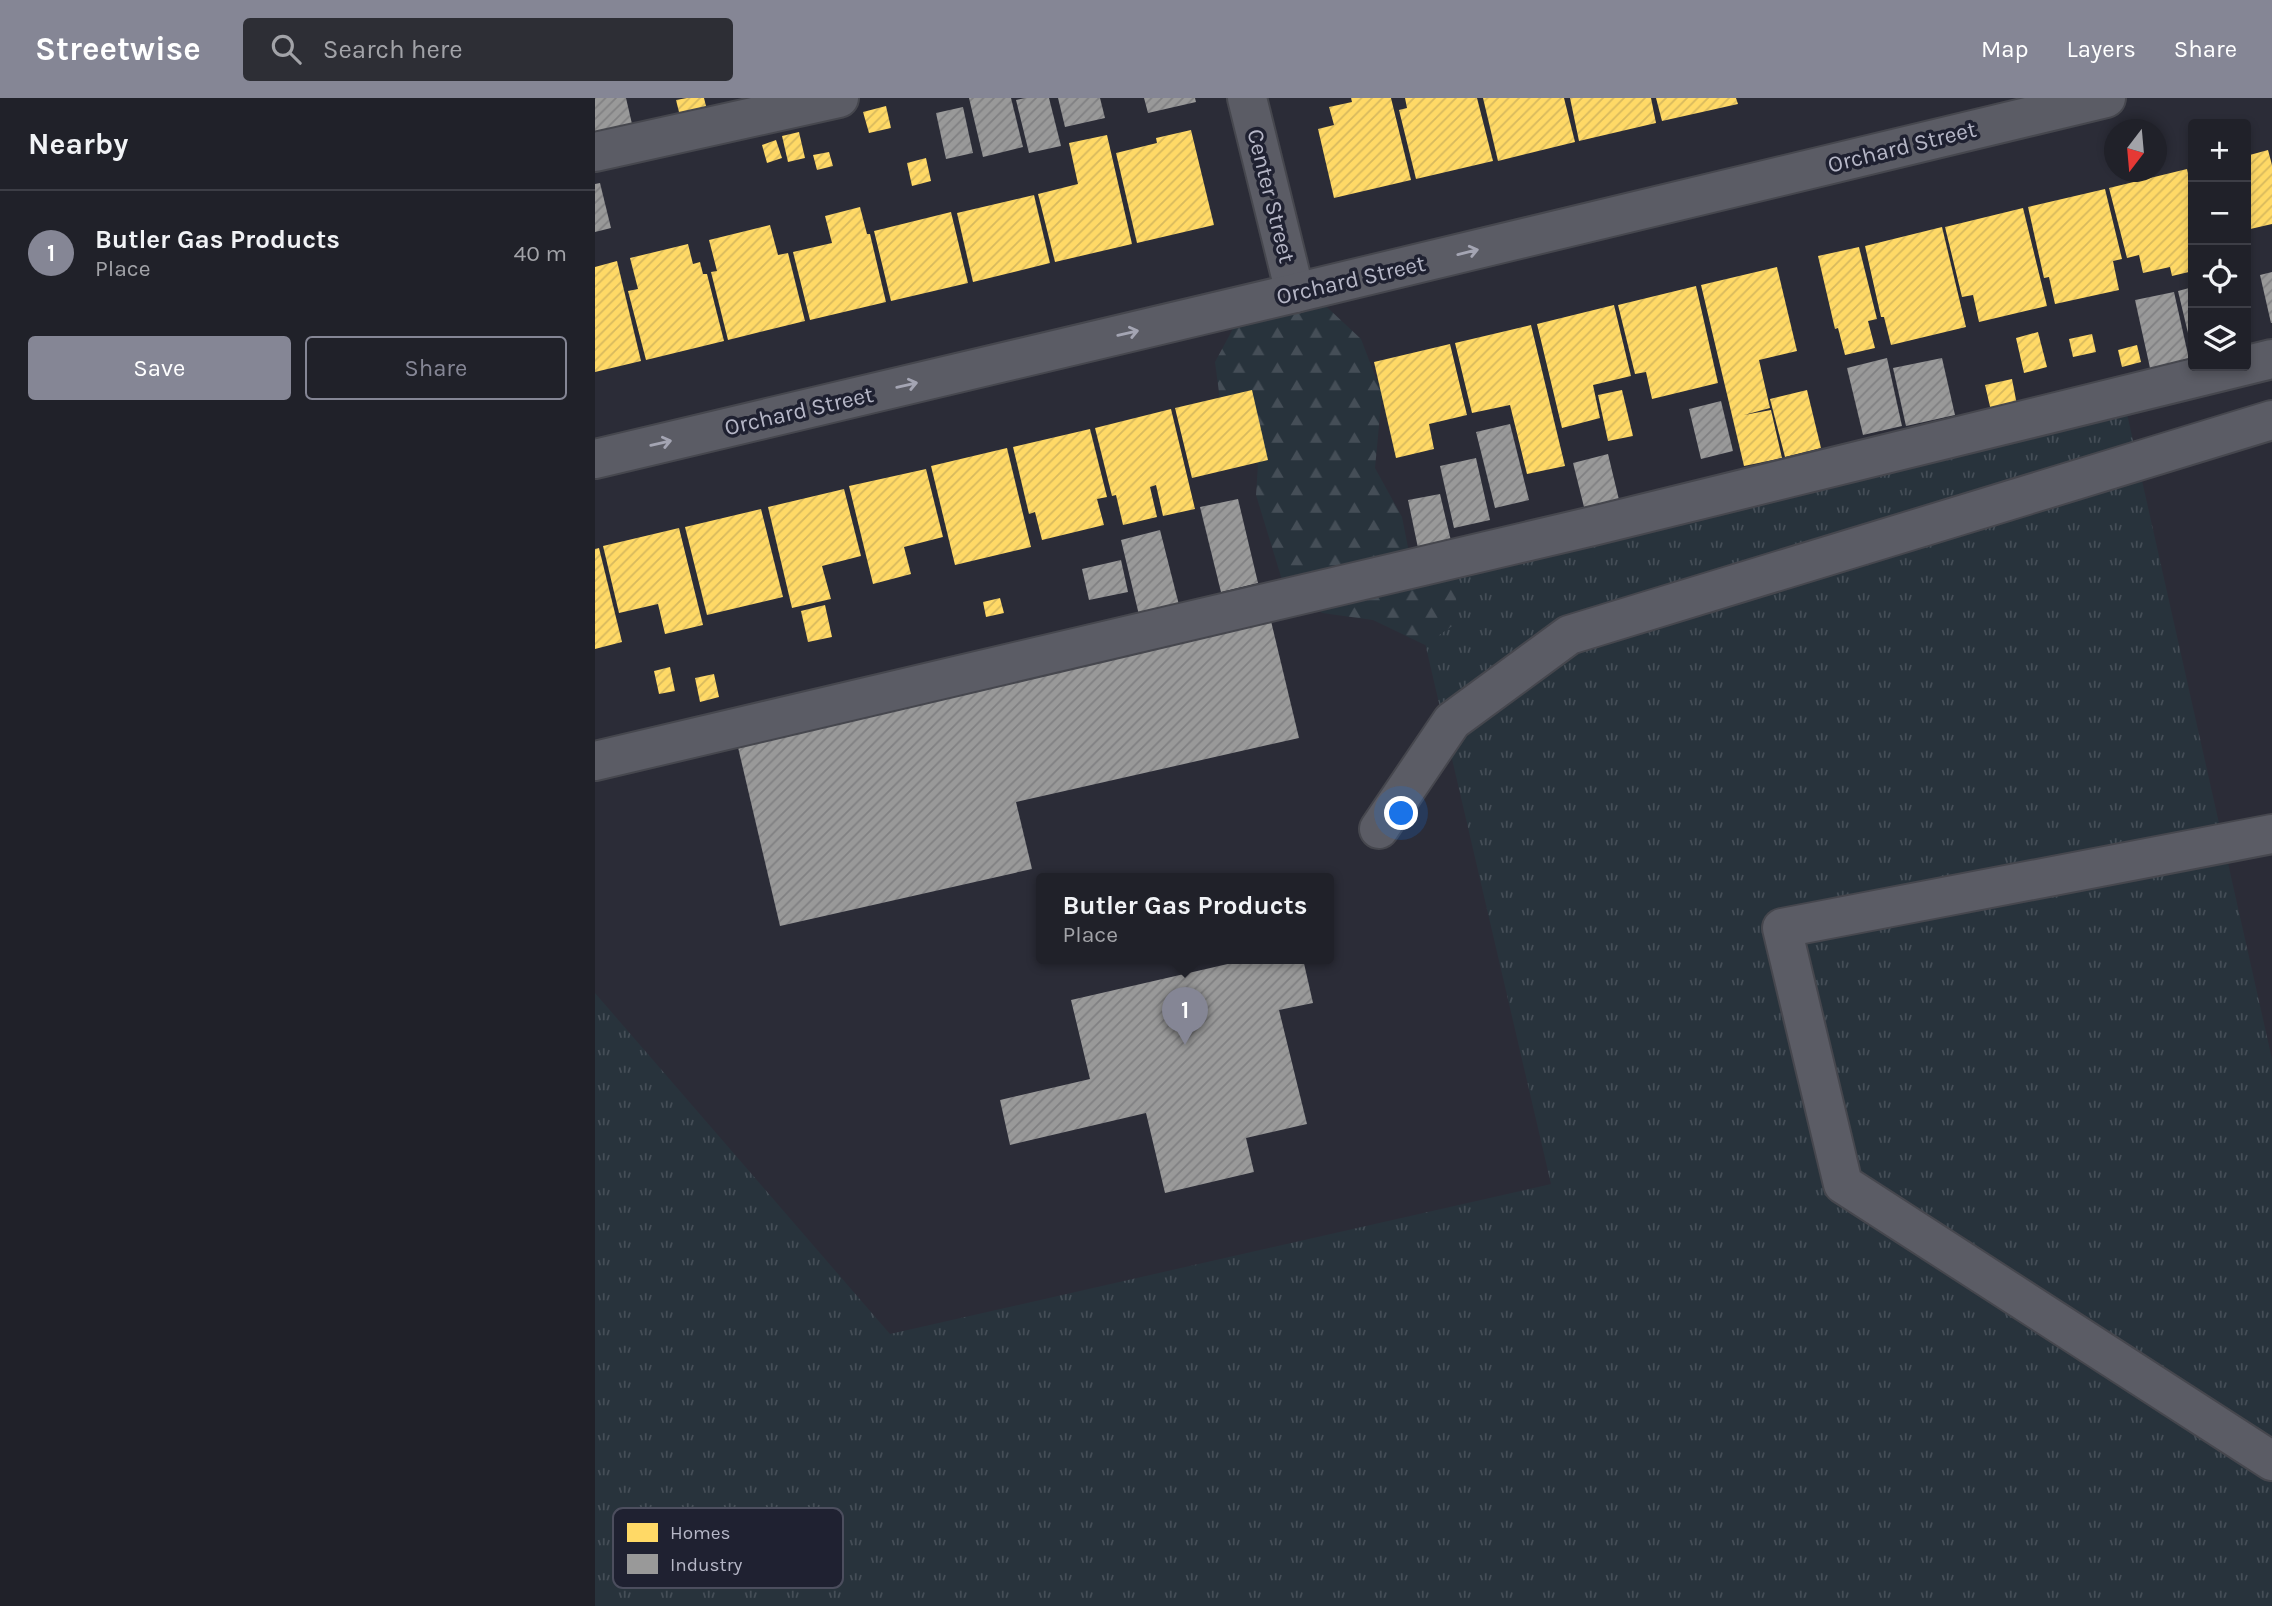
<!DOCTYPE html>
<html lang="en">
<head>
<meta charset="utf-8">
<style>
	body { margin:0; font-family:Karla,sans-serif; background:#2d2e35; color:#f1f3f6 }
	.controls { position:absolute; right:21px; top:21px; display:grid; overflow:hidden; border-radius:7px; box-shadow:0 4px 10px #0003 }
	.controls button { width:63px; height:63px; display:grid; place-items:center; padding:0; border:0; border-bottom:2px solid #3d3e46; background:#202129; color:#f1f3f6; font:35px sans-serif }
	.compass { position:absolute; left:1509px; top:21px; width:63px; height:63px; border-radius:50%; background:#202129; box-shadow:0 4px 10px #0003; rotate:196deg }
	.you { position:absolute; left:807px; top:716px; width:24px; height:24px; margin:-18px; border:5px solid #fff; border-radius:50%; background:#1a73e8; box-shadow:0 0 0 10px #1a73e833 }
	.badge { display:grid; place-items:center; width:46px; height:46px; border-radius:50%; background:#858695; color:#fff; font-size:23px; font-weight:700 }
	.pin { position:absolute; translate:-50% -58px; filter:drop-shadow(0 2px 4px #0008) }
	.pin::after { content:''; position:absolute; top:37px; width:24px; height:21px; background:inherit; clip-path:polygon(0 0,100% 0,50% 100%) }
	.popup { position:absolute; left:441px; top:775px; width:298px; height:91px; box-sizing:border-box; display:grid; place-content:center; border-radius:7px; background:#202129; filter:drop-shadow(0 2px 5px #0005); font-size:23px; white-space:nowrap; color:#a2a3a8 }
	.popup b { font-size:26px; color:#f1f3f6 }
	.popup::after { content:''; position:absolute; left:50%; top:100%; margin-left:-14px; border:14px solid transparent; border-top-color:#202129 }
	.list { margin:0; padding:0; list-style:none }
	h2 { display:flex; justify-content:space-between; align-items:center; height:91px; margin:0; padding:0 28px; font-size:30px }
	h2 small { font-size:23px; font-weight:400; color:#a2a3a8 }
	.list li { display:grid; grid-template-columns:46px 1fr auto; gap:21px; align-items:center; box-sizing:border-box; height:126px; padding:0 28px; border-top:2px solid #3d3e46 }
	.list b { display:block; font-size:26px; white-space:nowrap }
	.list p { margin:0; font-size:23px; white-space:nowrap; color:#a2a3a8 }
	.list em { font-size:23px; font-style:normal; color:#a2a3a8 }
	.actions { display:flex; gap:14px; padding:21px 28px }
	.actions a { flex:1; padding:16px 0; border:2px solid #858695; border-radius:7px; text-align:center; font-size:24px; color:#858695 }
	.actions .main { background:#858695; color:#fff }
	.icon { flex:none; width:38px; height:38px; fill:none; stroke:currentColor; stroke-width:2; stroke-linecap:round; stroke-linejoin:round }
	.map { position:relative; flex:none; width:1677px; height:1508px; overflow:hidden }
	header { display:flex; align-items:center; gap:42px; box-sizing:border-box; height:98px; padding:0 35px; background:#858695; color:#fff }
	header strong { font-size:33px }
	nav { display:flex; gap:38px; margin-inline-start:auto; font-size:24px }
	.search { width:490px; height:63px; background:#2d2e35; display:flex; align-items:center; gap:18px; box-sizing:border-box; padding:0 24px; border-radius:7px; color:#a2a3a8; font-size:26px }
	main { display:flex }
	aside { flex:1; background:#202129 }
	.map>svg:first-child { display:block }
</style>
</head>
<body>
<header>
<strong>Streetwise</strong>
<div class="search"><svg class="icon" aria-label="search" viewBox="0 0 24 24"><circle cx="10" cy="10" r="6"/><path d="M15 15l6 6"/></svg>Search here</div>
<nav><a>Map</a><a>Layers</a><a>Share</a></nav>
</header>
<main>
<aside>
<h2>Nearby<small></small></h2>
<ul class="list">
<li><span class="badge">1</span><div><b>Butler Gas Products</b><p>Place</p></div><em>40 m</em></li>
</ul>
<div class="actions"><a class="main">Save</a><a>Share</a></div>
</aside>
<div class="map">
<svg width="1677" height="1508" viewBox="0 0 1677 1508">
	<defs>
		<pattern id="grass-tufts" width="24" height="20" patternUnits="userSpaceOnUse" patternTransform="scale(1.75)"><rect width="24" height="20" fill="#28333c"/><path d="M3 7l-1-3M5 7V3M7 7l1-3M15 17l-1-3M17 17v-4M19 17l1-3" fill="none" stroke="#454e57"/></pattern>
		<pattern id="forest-firs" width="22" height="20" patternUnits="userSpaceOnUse" patternTransform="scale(1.75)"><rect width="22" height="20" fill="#28333c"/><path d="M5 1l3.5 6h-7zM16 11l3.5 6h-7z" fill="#454e57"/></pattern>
		<pattern id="homes-hatch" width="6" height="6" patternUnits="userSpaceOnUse" patternTransform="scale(1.75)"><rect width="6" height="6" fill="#ffd966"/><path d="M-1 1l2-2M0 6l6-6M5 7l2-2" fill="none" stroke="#d7b95e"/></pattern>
		<pattern id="industry-hatch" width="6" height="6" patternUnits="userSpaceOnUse" patternTransform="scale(1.75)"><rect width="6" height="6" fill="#999"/><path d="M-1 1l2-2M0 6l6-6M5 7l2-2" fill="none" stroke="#808082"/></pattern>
	</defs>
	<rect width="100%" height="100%" fill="#2b2c37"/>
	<path fill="url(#grass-tufts)" d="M1528,298L1677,961V1508H0V895L295,1236L956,1086L813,472Z"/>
	<path fill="url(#forest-firs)" d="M719,197L766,241L787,296L780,370L807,419L814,454L862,483L860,526L830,547L778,522L727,515L687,482L661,397L663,366L628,325L620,264L647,214Z"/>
	<g fill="url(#homes-hatch)">
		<path d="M92,0H109L112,12L85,18L81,2Z"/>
		<path d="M756,0H796L816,82L739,100L723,31L739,27L734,9L757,4Z"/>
		<path d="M810,0H882L898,63L821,81L804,12L812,10Z"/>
		<path d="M888,0H969L980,44L903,63Z"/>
		<path d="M975,0H1056L1061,25L984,43Z"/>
		<path d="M1061,0H1141L1143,6L1067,23Z"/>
		<path d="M291,8L296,30L274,35L268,14Z"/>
		<path d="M596,32L619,127L542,145L521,55L562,45L561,40Z"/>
		<path d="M204,34L210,60L193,64L187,38Z"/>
		<path d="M512,37L537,146L460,164L443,96L483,86L474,45Z"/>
		<path d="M181,42L187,60L172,65L167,47Z"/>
		<path d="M1673,52L1677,67V126L1651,132V58Z"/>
		<path d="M234,54L238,68L222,72L218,57Z"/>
		<path d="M331,60L336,83L317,88L312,65Z"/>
		<path d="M1592,71L1598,98V173L1577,178L1575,169L1548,175L1544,157L1532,160L1514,90Z"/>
		<path d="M1510,91L1527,161L1518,163L1524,192L1460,206L1454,179L1449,180L1433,109Z"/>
		<path d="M439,97L455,165L378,184L362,115Z"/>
		<path d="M265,109L272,136H275L291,204L215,222L198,154L237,145L230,118Z"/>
		<path d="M1428,110L1452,208L1384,224L1378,197L1367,199L1350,129Z"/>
		<path d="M356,114L373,185L296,203L279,133Z"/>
		<path d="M175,127L183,157L193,155L210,223L133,242L116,174L122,173L114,142Z"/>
		<path d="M1347,129L1371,229L1296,247L1289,219H1286L1270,148Z"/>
		<path d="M93,146L98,166L105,164L108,176H112L129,243L51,262L33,193L43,191L35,160Z"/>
		<path d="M1264,149L1282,221L1273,223L1280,250L1250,257L1243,230L1240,231L1223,158Z"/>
		<path d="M22,163L46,263L0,274V169Z"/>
		<path d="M1182,169L1202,253L1164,262L1175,310L1149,317L1176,312L1187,360L1149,368L1106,187Z"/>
		<path d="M1101,188L1123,285L1057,301L1051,274L1040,276L1023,207Z"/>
		<path d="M1019,207L1036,278L998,287L1005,320L967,330L942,226Z"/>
		<path d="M936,227L970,368L932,376L915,307L877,315L860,245Z"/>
		<path d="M1443,234L1452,269L1429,275L1421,240Z"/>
		<path d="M1497,236L1501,254L1478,259L1474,241Z"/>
		<path d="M855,246L872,317L834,326L839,351L801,360L779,264Z"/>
		<path d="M1542,247L1546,264L1527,269L1523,252Z"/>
		<path d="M1417,281L1422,307L1396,313L1390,287Z"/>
		<path d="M657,292L673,362L597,380L580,310Z"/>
		<path d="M1027,292L1038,338L1013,343L1003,297Z"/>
		<path d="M1212,292L1226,350L1190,359L1175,301Z"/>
		<path d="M576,311L600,411L568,418L561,387L555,389L562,419L528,427L521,397L517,398L500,330Z"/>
		<path d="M495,331L512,399L502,401L509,427L447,442L440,414L434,416L418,349Z"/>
		<path d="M412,350L436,449L360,467L336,368Z"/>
		<path d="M331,371L348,439L309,449L316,476L278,486L254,388Z"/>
		<path d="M249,391L266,458L227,468L236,501L197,510L173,409Z"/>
		<path d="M166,411L188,499L112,517L90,429Z"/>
		<path d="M84,430L108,527L70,536L63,506L24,515L8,448Z"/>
		<path d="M4,450L27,544L0,551V451Z"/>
		<path d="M405,500L409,515L391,519L388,504Z"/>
		<path d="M230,507L237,539L213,544L206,513Z"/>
		<path d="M75,569L80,593L64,596L59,573Z"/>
		<path d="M119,576L124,599L105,604L100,580Z"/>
	</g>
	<g fill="url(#industry-hatch)">
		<path d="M0,0H31L37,26L0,34Z"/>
		<path d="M374,0H416L428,49L388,59Z"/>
		<path d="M430,0H454L466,48L434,55L421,2Z"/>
		<path d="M463,0H505L510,20L470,29Z"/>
		<path d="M549,0H600L601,4L553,15Z"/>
		<path d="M368,9L378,55L351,61L341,15Z"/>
		<path d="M5,85L16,130L0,134V86Z"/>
		<path d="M1677,174V225H1676L1665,177Z"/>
		<path d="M1598,189V251L1597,252L1583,193Z"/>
		<path d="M1579,194L1594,261L1555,270L1540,202Z"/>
		<path d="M1292,260L1307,328L1268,337L1252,270Z"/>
		<path d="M1347,260L1360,317L1311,328L1298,270Z"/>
		<path d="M1126,303L1138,353L1106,361L1094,311Z"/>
		<path d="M915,326L934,402L900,410L881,334Z"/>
		<path d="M1013,356L1025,406L990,413L978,365Z"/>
		<path d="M881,360L895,422L859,430L845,368Z"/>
		<path d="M845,396L856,443L823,450L813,402Z"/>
		<path d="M643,401L663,485L626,494L605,409Z"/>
		<path d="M565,432L584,507L544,517L526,442Z"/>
		<path d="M526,462L533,494L494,502L487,471Z"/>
		<path d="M676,523L704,640L421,704L437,771L185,828L142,645Z"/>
		<path d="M636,861H708L718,905L684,912L712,1026L651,1040L659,1074L570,1095L551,1015L415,1047L405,1002L495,981L476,902L637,865Z"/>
	</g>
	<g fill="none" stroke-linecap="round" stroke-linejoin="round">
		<defs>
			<g id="minor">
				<path d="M652,0L700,195"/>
				<path d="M0,54L244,0"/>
				<path d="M0,361L700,195L1511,0"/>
				<path d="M0,663L1002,427L1677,261"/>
				<path d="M784,731L857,623L974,537L1677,322"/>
				<path d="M1677,736L1187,830L1248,1086L1677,1363"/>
			</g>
		</defs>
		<use href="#minor" stroke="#46474e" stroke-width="42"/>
		<use href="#minor" stroke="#5b5c65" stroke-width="38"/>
	</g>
	<defs><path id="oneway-shaft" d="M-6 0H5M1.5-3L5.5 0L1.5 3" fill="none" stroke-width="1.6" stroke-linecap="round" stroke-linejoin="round" transform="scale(1.75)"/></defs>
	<g stroke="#a4a5b3">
		<use href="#oneway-shaft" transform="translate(873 154) rotate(-14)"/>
		<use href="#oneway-shaft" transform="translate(533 235) rotate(-13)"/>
		<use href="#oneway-shaft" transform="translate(312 287) rotate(-13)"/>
		<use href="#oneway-shaft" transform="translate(66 345) rotate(-13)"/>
	</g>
	<g text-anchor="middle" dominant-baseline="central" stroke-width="7" stroke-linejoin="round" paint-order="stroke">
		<g font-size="23" fill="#b6b7c7" stroke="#1f2131">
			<text transform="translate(1307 49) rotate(-14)">Orchard Street</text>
			<text transform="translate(676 98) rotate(76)">Center Street</text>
			<text transform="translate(756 182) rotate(-13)">Orchard Street</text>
			<text transform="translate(204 313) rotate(-13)">Orchard Street</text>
		</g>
	</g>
	<rect x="18" y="1410" width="230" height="80" rx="10" fill="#1f2131" stroke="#4c4e5e" stroke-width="2"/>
	<rect x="32" y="1425" width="31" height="19" fill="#ffd966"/>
	<rect x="32" y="1456" width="31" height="20" fill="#999"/>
	<g font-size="19" fill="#b6b7c7">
		<text x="75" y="1441">Homes</text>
		<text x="75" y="1473">Industry</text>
	</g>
</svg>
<div class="controls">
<button>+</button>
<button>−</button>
<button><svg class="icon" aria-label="locate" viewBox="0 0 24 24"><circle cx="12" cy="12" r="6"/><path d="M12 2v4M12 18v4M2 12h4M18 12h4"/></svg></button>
<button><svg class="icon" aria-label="layers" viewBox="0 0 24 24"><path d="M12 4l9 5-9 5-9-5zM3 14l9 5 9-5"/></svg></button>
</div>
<svg class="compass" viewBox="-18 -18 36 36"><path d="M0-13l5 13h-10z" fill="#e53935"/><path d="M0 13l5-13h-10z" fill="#a2a3a8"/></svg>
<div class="you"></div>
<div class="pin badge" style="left:590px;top:947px">1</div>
<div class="popup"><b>Butler Gas Products</b>Place</div>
</div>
</main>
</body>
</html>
